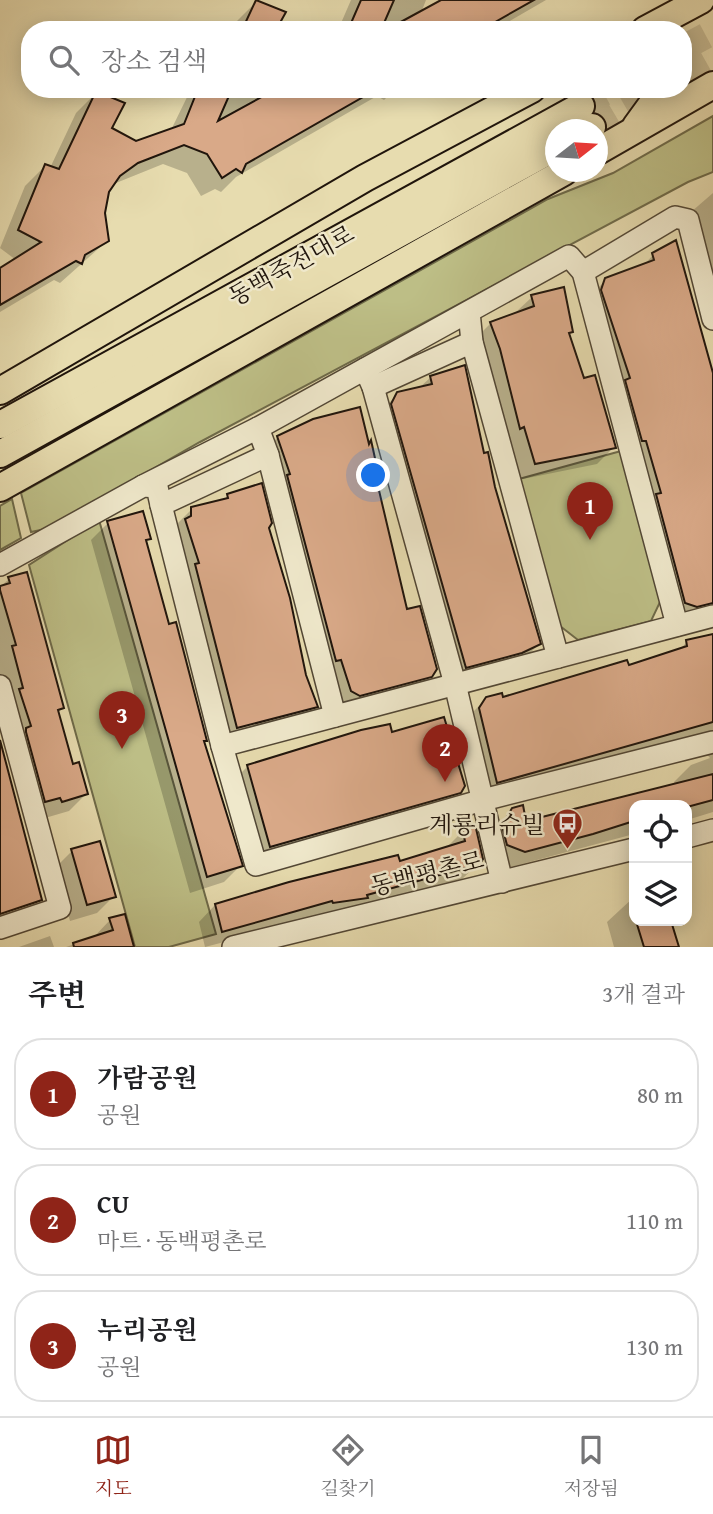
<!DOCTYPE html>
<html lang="ko">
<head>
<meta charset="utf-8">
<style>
	body { margin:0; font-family:"Gentium Book Plus","Noto Serif KR",serif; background:#f6f6f6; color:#202124 }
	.controls { position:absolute; right:21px; bottom:21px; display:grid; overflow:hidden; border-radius:14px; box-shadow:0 4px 18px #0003 }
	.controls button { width:63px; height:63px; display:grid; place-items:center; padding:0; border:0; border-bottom:2px solid #e0e0e0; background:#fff; color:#202124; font:35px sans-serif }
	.compass { position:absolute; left:545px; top:119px; width:63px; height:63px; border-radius:50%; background:#fff; box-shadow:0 4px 18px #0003; rotate:73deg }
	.you { position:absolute; left:374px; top:476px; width:24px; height:24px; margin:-18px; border:5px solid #fff; border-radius:50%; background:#1a73e8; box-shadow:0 0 0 10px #1a73e833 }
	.badge { display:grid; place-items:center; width:46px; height:46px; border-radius:50%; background:#8f2418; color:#fff; font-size:23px; font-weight:700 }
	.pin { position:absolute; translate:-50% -58px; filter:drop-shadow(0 2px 4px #0008) }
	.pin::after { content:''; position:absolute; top:37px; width:24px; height:21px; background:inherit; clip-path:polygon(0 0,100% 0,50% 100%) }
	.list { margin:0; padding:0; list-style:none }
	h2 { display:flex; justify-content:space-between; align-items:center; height:91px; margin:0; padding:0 28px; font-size:30px }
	h2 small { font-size:23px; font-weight:400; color:#757577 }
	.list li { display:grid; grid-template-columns:46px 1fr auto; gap:21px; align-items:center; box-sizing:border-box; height:112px; margin:0 14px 14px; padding:0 14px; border:2px solid #e0e0e0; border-radius:28px }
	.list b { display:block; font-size:26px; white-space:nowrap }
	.list p { margin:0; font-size:23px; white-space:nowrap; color:#757577 }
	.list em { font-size:23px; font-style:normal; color:#757577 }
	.icon { flex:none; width:38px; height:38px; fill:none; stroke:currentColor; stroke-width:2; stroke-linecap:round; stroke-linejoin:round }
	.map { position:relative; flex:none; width:713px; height:947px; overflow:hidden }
	.search { position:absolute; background:#fff; box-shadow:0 4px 18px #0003; left:21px; right:21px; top:21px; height:77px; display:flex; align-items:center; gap:18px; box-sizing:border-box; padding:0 24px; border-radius:28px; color:#757577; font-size:26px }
	.sheet { height:469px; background:#fff }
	nav { display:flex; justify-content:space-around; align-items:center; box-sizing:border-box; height:98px; border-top:2px solid #e0e0e0; background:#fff; font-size:19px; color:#757577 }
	nav a { display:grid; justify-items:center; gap:4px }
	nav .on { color:#8f2418 }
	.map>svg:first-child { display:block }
</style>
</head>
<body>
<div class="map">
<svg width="713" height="947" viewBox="0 0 713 947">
	<rect width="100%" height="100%" fill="#e7dcaf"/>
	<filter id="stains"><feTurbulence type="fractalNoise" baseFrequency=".00286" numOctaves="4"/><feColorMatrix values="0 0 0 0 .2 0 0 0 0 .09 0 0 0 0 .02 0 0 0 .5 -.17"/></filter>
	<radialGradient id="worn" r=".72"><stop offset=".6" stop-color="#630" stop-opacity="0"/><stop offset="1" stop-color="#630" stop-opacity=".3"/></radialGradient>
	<g fill="#bdbe86" stroke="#6e6a49" stroke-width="2">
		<path d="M713,116V172L688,182L200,442L50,528L31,532L21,493L548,199L613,173Z"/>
		<path d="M621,451L661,600L651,621L578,640L560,626L519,479Z"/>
		<path d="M12,499L21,538L0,550V506Z"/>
		<path d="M99,520L216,934L169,947H135L29,565Z"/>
	</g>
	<g fill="#0003">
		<path d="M351,0H426L421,13L445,0H546L494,30H338Z"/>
		<path d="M257,1L274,30H233L237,21Z"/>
		<path d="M191,89H264L260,100L280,89H395L384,100L377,96L236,177L221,192L215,189L201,196L187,173L163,164L116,183L107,192L103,213L107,241L60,283L54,280L0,312V270L16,260L0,248L25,186L45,166L50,168L76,113L96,93L110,129L136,143L171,130Z"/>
		<path d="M713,193V290L691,212Z"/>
		<path d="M653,255L713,389V615L679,623L589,297L606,280L642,267Z"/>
		<path d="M532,297L571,332L568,335L583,380L614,447L597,464L518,480L474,340L491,323L515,313Z"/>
		<path d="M431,377L483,455L539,644L522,661L449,684L381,411L398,394L419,388Z"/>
		<path d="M278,437L375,483L406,611L431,676L413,693L342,712L261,454Z"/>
		<path d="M228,496L267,528L304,675L316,707L299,723L220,744L175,526L192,509L222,502Z"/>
		<path d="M108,523L149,539L145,543L241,865L224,882L190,893L91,540Z"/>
		<path d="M9,579L62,708L57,713L72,766L86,794L69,811L45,818L0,680V587Z"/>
		<path d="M687,642L713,644V812L687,820V805H634V834L507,868L496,827L513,809L525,823L675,786L674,782L691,765L710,758L700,746L481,799L469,716L486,699H502L628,667L678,651Z"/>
		<path d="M391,734L460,792L442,809L253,863L231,783L248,766Z"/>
		<path d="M0,743L40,900L23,916L0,924Z"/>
		<path d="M463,831L479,863L461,880L205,947L199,922L215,905L399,863L446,848Z"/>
		<path d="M72,851L114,896L97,913L70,921L55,868Z"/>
		<path d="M634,897V921H670L677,947H614L607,922Z"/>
		<path d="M110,920L132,947H66L93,938Z"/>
		<path d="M50,936L54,947H19Z"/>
	</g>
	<g fill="#d9a988" stroke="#20150c" stroke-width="2">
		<path d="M256,0L286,12L276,30H242Z"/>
		<path d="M361,0H394L381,30H348Z"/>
		<path d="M441,0H534L481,30H386Z"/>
		<path d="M198,89H232L218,121L276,89H377L246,164L242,173L236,169L222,178L207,154L184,145L138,163L120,176L109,192L105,213L109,241L85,255L82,264L76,261L0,305V268L41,242L18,230L45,164L59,169L96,91L125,103L112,128L136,141L184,124Z"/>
		<path d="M676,240L713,373V603L697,607L685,603L656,494L661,493L646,441H642L625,380L630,378L601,290L605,278L654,260L652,253Z"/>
		<path d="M564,287L573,332L569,333L584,378L595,375L616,448L535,464L524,427L520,429L500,349L490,322L534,306L531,295Z"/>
		<path d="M465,365L484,453L488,452L495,487L541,644L522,653L466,668L391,404L397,392L432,384L430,376Z"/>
		<path d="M360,407L369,444L371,440L380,481L377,482L407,609L420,606L437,669L432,677L360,696L351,691L341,660L336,661L287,475L290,474L277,436L313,419Z"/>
		<path d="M262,483L272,523L269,528L290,598L306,675L318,707L237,728L195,564L199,563L185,519L191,516V507L228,498L227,494Z"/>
		<path d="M143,511L151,539L146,540L169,624L176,622L207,741H204L243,866L207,877L107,521Z"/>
		<path d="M27,572L64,708L58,710L73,764L79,762L88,794L62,802L60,798L45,802L26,732V728L31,726L19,689L23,688L12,646L16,645L14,638L0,590V586L10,583L8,577Z"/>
		<path d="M713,634V722L497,783L479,708L486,697L502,693L503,697L627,660L629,665L687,646L686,640Z"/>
		<path d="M444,717L465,786L461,793L270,847L247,765L361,730L390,724L392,732Z"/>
		<path d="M0,740L42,900L0,914Z"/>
		<path d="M713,774V800L687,807L634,805V821L593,834L525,852L507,845L502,826L512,808L523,805L526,821Z"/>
		<path d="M475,824L483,859L480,864L367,895L368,898L333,903L332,901L222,932L215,904L289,882L398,855L400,861L465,841L462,829Z"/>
		<path d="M100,841L116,897L87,905L71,849Z"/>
		<path d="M125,914L134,947H74L73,943L113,930L109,918Z"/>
		<path d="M636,921H671L679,947H644Z"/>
	</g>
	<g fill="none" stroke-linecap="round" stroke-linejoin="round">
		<g stroke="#c9be97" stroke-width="26" stroke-dasharray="26 13" stroke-linecap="butt">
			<path d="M683,48L713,32"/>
			<path d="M683,74L713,57"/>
			<path d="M581,106L611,89"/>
			<path d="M592,127L657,89"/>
		</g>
		<defs>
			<g id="minor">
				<path d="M583,272L675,217L688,220L713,319"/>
				<path d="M469,312L472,342L558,657"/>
				<path d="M365,369L373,387L455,684L502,882"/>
				<path d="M373,387L472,342"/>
				<path d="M268,455L258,428L569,256L583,272L677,625"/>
				<path d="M143,486L258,428"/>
				<path d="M0,565L143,486L157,487L161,505"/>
				<path d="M0,686L60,908L0,928"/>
				<path d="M335,716L268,455L161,505L222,746L256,865L483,800L713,742"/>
				<path d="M222,746L713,616"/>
				<path d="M687,837L713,830"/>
				<path d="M233,947L634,849"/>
			</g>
			<g id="major">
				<path d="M645,30L701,0"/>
				<path d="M636,126L652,104L657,89"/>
				<path d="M587,130L592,127"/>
				<path d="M598,151L713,85"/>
				<path d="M0,391L365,178L532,89"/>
				<path d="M0,425L581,106"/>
				<path d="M0,454L556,147"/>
				<path d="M0,488L564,172"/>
			</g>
		</defs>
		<use href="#minor" stroke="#524735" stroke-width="24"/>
		<use href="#major" stroke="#20150c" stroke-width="30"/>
		<use href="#minor" stroke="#efe8cb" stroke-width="21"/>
		<use href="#major" stroke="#e7dcaf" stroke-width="26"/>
	</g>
	<defs>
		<symbol id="bus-pin" viewBox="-11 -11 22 30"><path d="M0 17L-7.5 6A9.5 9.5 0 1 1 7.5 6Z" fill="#8f2418" stroke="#efe8cb"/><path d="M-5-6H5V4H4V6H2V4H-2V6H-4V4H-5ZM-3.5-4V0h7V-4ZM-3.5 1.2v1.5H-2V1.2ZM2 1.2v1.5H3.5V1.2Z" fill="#fff"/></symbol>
	</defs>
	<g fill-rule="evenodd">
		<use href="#bus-pin" x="550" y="806" width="35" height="47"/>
	</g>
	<g text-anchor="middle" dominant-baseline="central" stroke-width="5" stroke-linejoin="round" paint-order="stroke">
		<g font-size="24" fill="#20150c" stroke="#efe8cb">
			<text transform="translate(291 265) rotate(-29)">동백죽전대로</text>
			<text transform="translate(427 873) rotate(-14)">동백평촌로</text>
		</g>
		<g font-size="24" fill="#20150c" stroke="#efe8cb" text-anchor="end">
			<text x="545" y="824">계룡리슈빌</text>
		</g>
	</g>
	<rect width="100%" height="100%" filter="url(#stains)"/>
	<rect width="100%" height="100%" fill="url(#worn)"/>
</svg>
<div class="controls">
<button><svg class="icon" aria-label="locate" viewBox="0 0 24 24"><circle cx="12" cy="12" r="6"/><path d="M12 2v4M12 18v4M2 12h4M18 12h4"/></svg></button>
<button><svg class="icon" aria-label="layers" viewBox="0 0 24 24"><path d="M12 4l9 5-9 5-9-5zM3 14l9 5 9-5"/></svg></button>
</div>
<svg class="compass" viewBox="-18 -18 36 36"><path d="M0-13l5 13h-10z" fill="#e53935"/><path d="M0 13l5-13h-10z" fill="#757577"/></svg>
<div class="you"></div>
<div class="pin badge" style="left:590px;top:540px">1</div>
<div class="pin badge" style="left:445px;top:782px">2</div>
<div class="pin badge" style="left:122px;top:749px">3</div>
<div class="search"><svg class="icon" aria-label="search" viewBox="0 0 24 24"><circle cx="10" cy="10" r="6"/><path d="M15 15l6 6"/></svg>장소 검색</div>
</div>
<section class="sheet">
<h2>주변<small>3개 결과</small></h2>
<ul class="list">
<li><span class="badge">1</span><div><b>가람공원</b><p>공원</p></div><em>80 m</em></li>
<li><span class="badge">2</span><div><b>CU</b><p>마트 · 동백평촌로</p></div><em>110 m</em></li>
<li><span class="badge">3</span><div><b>누리공원</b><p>공원</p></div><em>130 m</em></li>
</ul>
</section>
<nav>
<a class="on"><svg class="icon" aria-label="map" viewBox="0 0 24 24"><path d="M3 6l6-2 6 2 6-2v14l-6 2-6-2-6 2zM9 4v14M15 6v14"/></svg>지도</a>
<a><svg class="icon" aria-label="directions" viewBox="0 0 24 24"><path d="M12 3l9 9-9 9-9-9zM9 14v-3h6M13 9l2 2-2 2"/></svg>길찾기</a>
<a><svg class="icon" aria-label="saved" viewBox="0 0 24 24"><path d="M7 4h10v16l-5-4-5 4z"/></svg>저장됨</a>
</nav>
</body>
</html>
